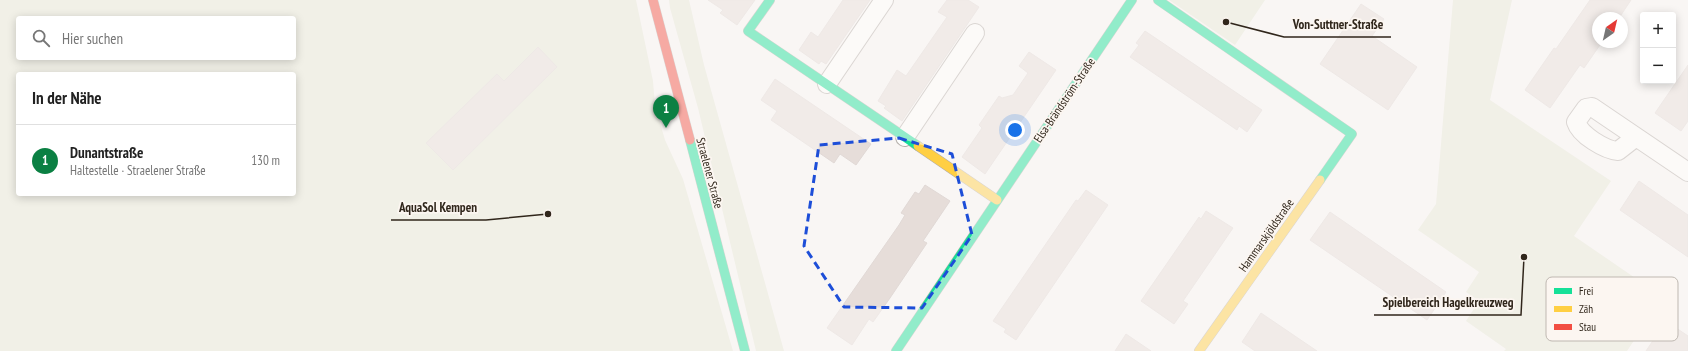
<!DOCTYPE html>
<html lang="de">
<head>
<meta charset="utf-8">
<style>
	body { margin:0; font-family:"PT Sans Narrow",sans-serif; background:#f2f2f2; color:#222 }
	.controls { position:absolute; right:12px; top:12px; display:grid; overflow:hidden; border-radius:4px; box-shadow:0 2px 10px #0003 }
	.controls button { width:36px; height:36px; display:grid; place-items:center; padding:0; border:0; border-bottom:1px solid #e0e0e0; background:#fff; color:#222; font:20px sans-serif }
	.compass { position:absolute; left:1592px; top:12px; width:36px; height:36px; border-radius:50%; background:#fff; box-shadow:0 2px 10px #0003; rotate:34deg }
	.you { position:absolute; left:1015px; top:130px; width:14px; height:14px; margin:-10px; border:3px solid #fff; border-radius:50%; background:#1a73e8; box-shadow:0 0 0 6px #1a73e833 }
	.badge { display:grid; place-items:center; width:26px; height:26px; border-radius:50%; background:#0b8043; color:#fff; font-size:13px; font-weight:700 }
	.pin { position:absolute; translate:-50% -33px; filter:drop-shadow(0 1px 2px #0008) }
	.pin::after { content:''; position:absolute; top:21px; width:14px; height:12px; background:inherit; clip-path:polygon(0 0,100% 0,50% 100%) }
	.list { margin:0; padding:0; list-style:none }
	h2 { display:flex; justify-content:space-between; align-items:center; height:52px; margin:0; padding:0 16px; font-size:17px }
	h2 small { font-size:13px; font-weight:400; color:#767676 }
	.list li { display:grid; grid-template-columns:26px 1fr auto; gap:12px; align-items:center; box-sizing:border-box; height:72px; padding:0 16px; border-top:1px solid #e0e0e0 }
	.list b { display:block; font-size:15px; white-space:nowrap }
	.list p { margin:0; font-size:13px; white-space:nowrap; color:#767676 }
	.list em { font-size:13px; font-style:normal; color:#767676 }
	.icon { flex:none; width:22px; height:22px; fill:none; stroke:currentColor; stroke-width:2; stroke-linecap:round; stroke-linejoin:round }
	.map { position:relative; flex:none; width:1688px; height:351px; overflow:hidden }
	.search { position:absolute; background:#fff; box-shadow:0 2px 10px #0003; left:16px; top:16px; width:280px; height:44px; display:flex; align-items:center; gap:10px; box-sizing:border-box; padding:0 14px; border-radius:4px; color:#767676; font-size:15px }
	.panel { position:absolute; background:#fff; box-shadow:0 2px 10px #0003; left:16px; top:72px; width:280px; height:124px; border-radius:4px }
	.map>svg:first-child { display:block }
</style>
</head>
<body>
<div class="map">
<svg width="1688" height="351" viewBox="0 0 1688 351">
	<rect width="100%" height="100%" fill="#f9f6f4"/>
	<g fill="#e6e8d8" fill-rule="evenodd">
		<path d="M0,0H636L653,81L655,106L665,140L683,179L733,351H0ZM18,18H294V58H18ZM18,74H294V194H18Z"/>
		<path d="M669,0H689L704,65L784,351H756L698,108L670,8Z"/>
		<path d="M1169,0H1265L1235,45Z"/>
		<path d="M1453,0H1512L1490,100L1611,181L1574,236L1663,297L1627,351H1504L1506,349L1466,321L1479,301L1466,292L1479,272L1418,230L1436,204Z"/>
	</g>
	<g fill="#e6ddd9" stroke="#e1d9d6">
		<path d="M708,0H755L737,25L720,13L723,10Z"/>
		<path d="M843,0H870L826,64L821,61L819,64L799,50L811,32L818,37Z"/>
		<path d="M947,0H968L979,7L902,121L884,108L886,106L878,101L897,70L906,76L947,17L938,12Z"/>
		<path d="M1590,0H1631L1619,18H1598V42H1602L1584,68L1580,65L1550,108L1525,90L1554,48L1556,49Z"/>
		<path d="M1361,4L1384,19L1372,36L1417,67L1388,110L1320,64Z"/>
		<path d="M1145,31L1262,110L1247,132L1239,126L1237,130L1130,57L1139,45L1136,43Z"/>
		<path d="M538,47L557,67L453,170L426,143L497,74L504,81Z"/>
		<path d="M1029,52L1056,70L985,174L962,157L982,128L979,125L999,96L1002,98L1013,95L1028,73L1019,66Z"/>
		<path d="M1688,65V121L1681,131L1655,113Z"/>
		<path d="M775,79L871,144L856,165L840,154L834,163L771,120L777,111L761,100Z"/>
		<path d="M1639,181L1688,215V257L1620,210Z"/>
		<path d="M925,185L950,201L923,241L927,243L890,298L873,322L869,319L852,345L827,328L899,225L905,215L901,213L915,192L919,194Z"/>
		<path d="M1086,190L1108,205L1016,340L1004,332L1006,329L993,321L1076,200L1078,201Z"/>
		<path d="M1206,211L1233,228L1183,301L1188,304L1174,324L1141,301L1199,217L1201,219Z"/>
		<path d="M1330,212L1446,292L1427,320L1310,240Z"/>
		<path d="M1261,313L1317,351H1255L1242,342Z"/>
		<path d="M1666,321L1688,336V351H1646Z"/>
		<path d="M1126,334L1151,351H1115Z"/>
	</g>
	<g fill="none" stroke-linecap="round" stroke-linejoin="round">
		<defs>
			<g id="street">
				<path d="M827,84L884,0"/>
				<path d="M905,137L975,33"/>
				<path d="M1636,137L1618,151C1605,150 1580,135 1576,122L1586,108L1592,107L1688,172"/>
			</g>
			<g id="fast">
				<path d="M770,0L748,31L918,146"/>
				<path d="M1158,0L1352,134L1320,180"/>
				<path d="M690,140L745,351"/>
				<path d="M896,351L1132,0"/>
			</g>
			<g id="slow">
				<path d="M918,146L997,200"/>
				<path d="M1199,351L1320,180"/>
			</g>
			<path id="jam" d="M653,0L690,140"/>
		</defs>
		<use href="#street" stroke="#b5afaa" stroke-width="20"/>
		<use href="#fast" stroke="#b5afaa" stroke-width="10"/>
		<use href="#slow" stroke="#b5afaa" stroke-width="10"/>
		<use href="#jam" stroke="#b5afaa" stroke-width="10"/>
		<use href="#street" stroke="#fefefd" stroke-width="18"/>
		<use href="#fast" stroke="#16e098" stroke-width="9"/>
		<use href="#slow" stroke="#ffcf43" stroke-width="9"/>
		<use href="#jam" stroke="#f24e42" stroke-width="9"/>
	</g>
	<path d="M0 0H1688V351H0ZM899,138L952,154L972,235L922,308L844,307L804,246L819,145Z" fill="#f9f6f4" fill-opacity=".55" fill-rule="evenodd"/>
	<path fill="none" stroke="#1d4ed8" stroke-width="3" stroke-dasharray="8 5" stroke-linejoin="round" d="M899,138L952,154L972,235L922,308L844,307L804,246L819,145Z"/>
	<g text-anchor="middle" dominant-baseline="central" stroke-width="3.5" stroke-linejoin="round" paint-order="stroke">
		<g font-size="12" fill="#30261b" stroke="#fcf6f1">
			<text transform="translate(1064 100) rotate(-56)">Elsa-Brändström-Straße</text>
			<text transform="translate(710 173) rotate(75)">Straelener Straße</text>
			<text transform="translate(1266 235) rotate(-55)">Hammarskjöldstraße</text>
		</g>
	</g>
	<rect x="1546" y="277" width="132" height="64" rx="6" fill="#fcf6f1" stroke="#bfb8b1" stroke-width="1"/>
	<rect x="1554" y="288" width="18" height="6" fill="#16e098"/>
	<rect x="1554" y="306" width="18" height="6" fill="#ffcf43"/>
	<rect x="1554" y="324" width="18" height="6" fill="#f24e42"/>
	<g font-size="11" fill="#30261b">
		<text x="1579" y="295">Frei</text>
		<text x="1579" y="313">Zäh</text>
		<text x="1579" y="331">Stau</text>
	</g>
	<path fill="none" stroke="#30261b" stroke-width="1.5" d="M1226 22L1284 37H1391M548 214L486 220H391M1524 257L1521 315H1374"/>
	<g fill="#30261b" stroke="#fcf6f1" stroke-width="1.5">
		<circle cx="1226" cy="22" r="4"/>
		<circle cx="548" cy="214" r="4"/>
		<circle cx="1524" cy="257" r="4"/>
	</g>
	<g font-size="13" text-anchor="middle" font-weight="bold" fill="#30261b" stroke="#fcf6f1" stroke-width="3.5" stroke-linejoin="round" paint-order="stroke">
		<text x="1338" y="29">Von-Suttner-Straße</text>
		<text x="438" y="212">AquaSol Kempen</text>
		<text x="1448" y="307">Spielbereich Hagelkreuzweg</text>
	</g>
</svg>
<div class="controls">
<button>+</button>
<button>−</button>
</div>
<svg class="compass" viewBox="-18 -18 36 36"><path d="M0-13l5 13h-10z" fill="#e53935"/><path d="M0 13l5-13h-10z" fill="#767676"/></svg>
<div class="you"></div>
<div class="pin badge" style="left:666px;top:128px">1</div>
<div class="search"><svg class="icon" aria-label="search" viewBox="0 0 24 24"><circle cx="10" cy="10" r="6"/><path d="M15 15l6 6"/></svg>Hier suchen</div>
<section class="panel">
<h2>In der Nähe<small></small></h2>
<ul class="list">
<li><span class="badge">1</span><div><b>Dunantstraße</b><p>Haltestelle · Straelener Straße</p></div><em>130 m</em></li>
</ul>
</section>
</div>
</body>
</html>
